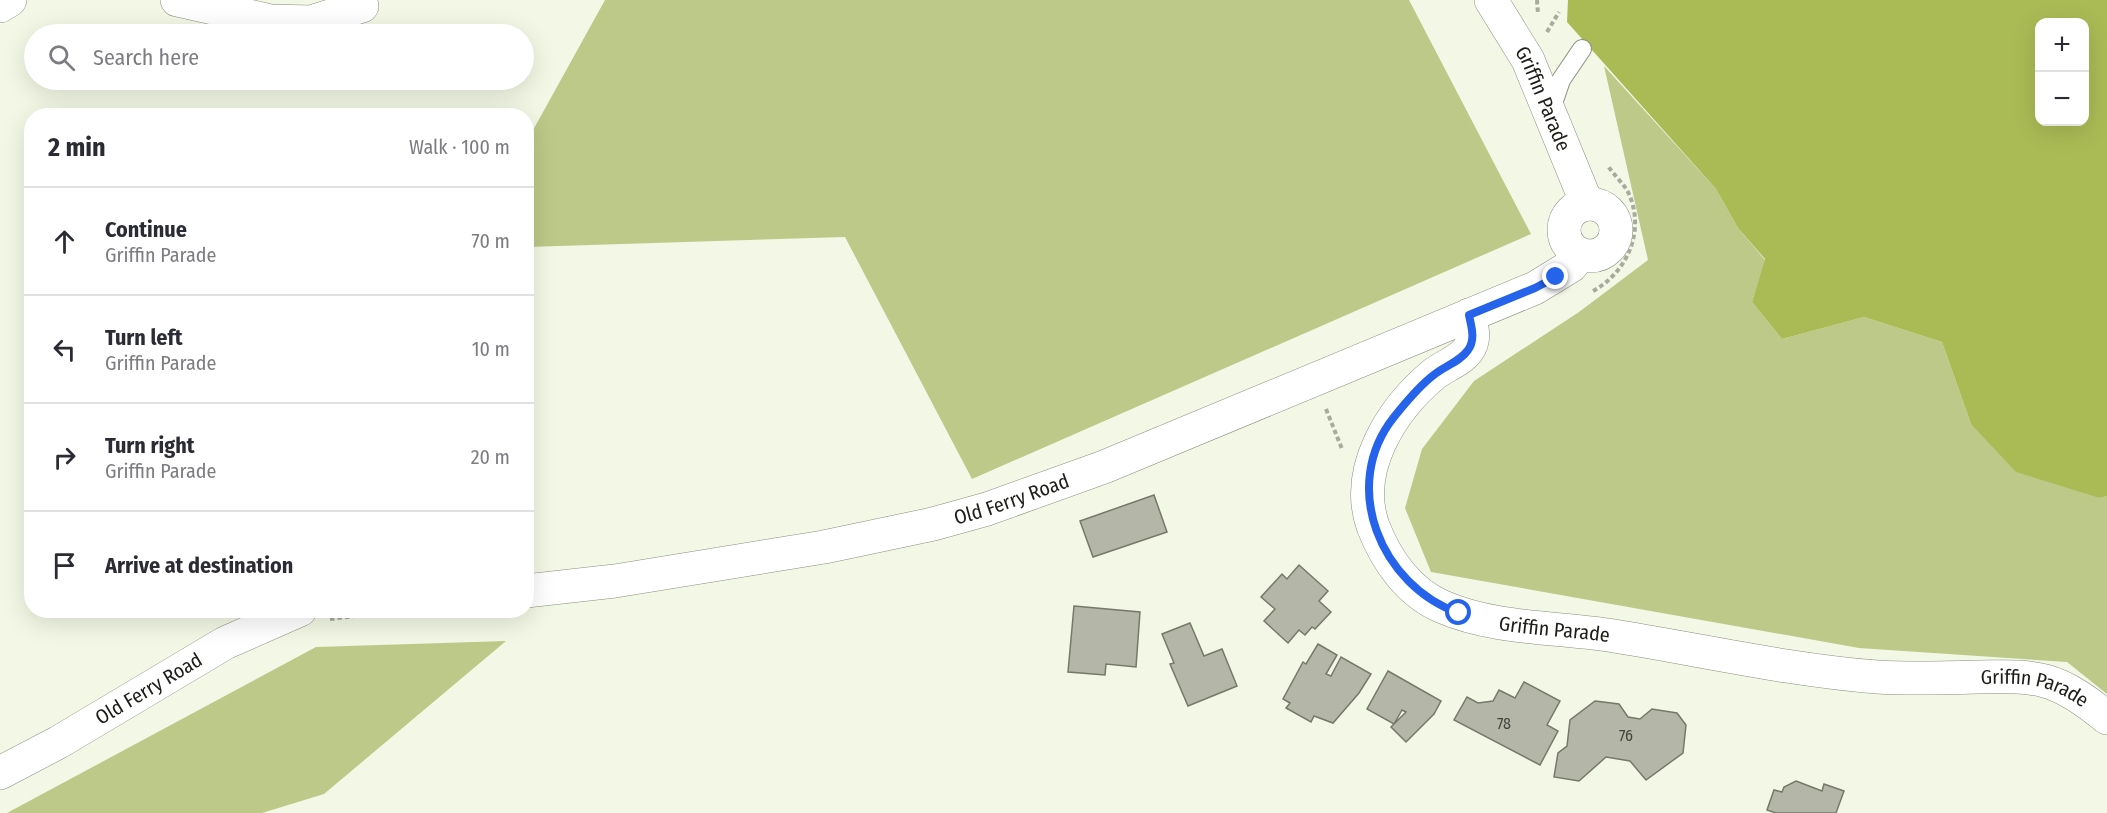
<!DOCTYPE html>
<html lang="en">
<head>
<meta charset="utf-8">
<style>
	body { margin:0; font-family:"Fira Sans Condensed",sans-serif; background:#f7f7f7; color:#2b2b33 }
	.controls { position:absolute; right:18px; top:18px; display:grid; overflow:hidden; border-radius:12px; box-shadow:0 6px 24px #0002 }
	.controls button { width:54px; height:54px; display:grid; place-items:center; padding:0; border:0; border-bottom:2px solid #e1e1e2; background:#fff; color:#2b2b33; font:30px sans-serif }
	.stop { position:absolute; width:18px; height:18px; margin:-14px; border:4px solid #2563eb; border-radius:50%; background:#fff }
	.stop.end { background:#2563eb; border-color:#fff; box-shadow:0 2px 6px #0008 }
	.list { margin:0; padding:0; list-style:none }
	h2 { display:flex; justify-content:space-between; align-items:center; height:78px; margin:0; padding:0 24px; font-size:26px }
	h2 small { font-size:20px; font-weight:400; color:#7c7c81 }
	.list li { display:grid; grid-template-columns:39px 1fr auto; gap:18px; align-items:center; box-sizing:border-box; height:108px; padding:0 24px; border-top:2px solid #e1e1e2 }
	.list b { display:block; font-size:22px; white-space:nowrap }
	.list p { margin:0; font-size:20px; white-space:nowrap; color:#7c7c81 }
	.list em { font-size:20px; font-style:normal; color:#7c7c81 }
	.icon { flex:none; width:33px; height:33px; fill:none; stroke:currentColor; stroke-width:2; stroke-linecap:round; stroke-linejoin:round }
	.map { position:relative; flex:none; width:2107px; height:813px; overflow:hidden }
	.search { position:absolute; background:#fff; box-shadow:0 6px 24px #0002; left:24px; top:24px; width:510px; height:66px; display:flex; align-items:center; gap:15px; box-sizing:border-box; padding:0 21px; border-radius:33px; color:#7c7c81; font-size:22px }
	.panel { position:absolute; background:#fff; box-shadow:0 6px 24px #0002; left:24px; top:108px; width:510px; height:510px; border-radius:24px }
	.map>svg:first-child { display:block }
</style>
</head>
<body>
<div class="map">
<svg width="2107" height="813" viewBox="0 0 2107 813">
	<rect width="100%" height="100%" fill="#f3f7e5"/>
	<g fill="#bcc988">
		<path d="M605,0H1409L1531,234L972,479L845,237L527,247V141Z"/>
		<path d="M1604,66L1716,189L1738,228L1765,260L1752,302L1782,339L1864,317L1942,342L1971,424L2100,498L2107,496V694L2067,662L1859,648L1431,572L1405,508L1422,449L1474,381L1579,312L1648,260Z"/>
		<path d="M506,641L324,794L262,813H7L316,647Z"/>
	</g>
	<path fill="#ab5" fill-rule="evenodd" d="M1568,0H2107V496L2100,498L2016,472L1971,424L1942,342L1864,317L1782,339L1752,302L1765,259L1738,228L1716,189L1567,22ZM2040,22H2084V122H2040Z"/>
	<g fill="#b4b7a7" stroke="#76796a" stroke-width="1.5">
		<path d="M1154,495L1167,532L1093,557L1080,521Z"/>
		<path d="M1299,565L1328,591L1319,601L1331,612L1315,629L1312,627L1305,635L1299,630L1288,643L1264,621L1275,609L1261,597L1282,574L1287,579Z"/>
		<path d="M1074,606L1140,612L1136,667L1106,664L1105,675L1068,672Z"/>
		<path d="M1190,623L1204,656L1222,649L1237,686L1188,706L1170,664L1174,663L1162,634Z"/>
		<path d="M1318,644L1337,655L1326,674L1331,676L1341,657L1371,674L1359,693L1333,723L1314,716L1311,722L1286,708L1290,703L1283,699L1303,662L1306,664Z"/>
		<path d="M1388,671L1441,701L1434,714L1406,742L1391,727L1406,712L1402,710L1394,724L1367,709Z"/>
		<path d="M1524,682L1560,701L1547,725L1558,731L1540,765L1454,720L1467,697L1478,703L1493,701L1499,690L1515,698Z"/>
		<path d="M1595,701L1619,704L1628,717L1640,719L1652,709L1677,713L1686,725L1683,753L1646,780L1630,761L1606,757L1579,781L1554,777L1558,753L1567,746L1570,720Z"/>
		<path d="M1796,781L1822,791L1824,784L1844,791L1836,813H1776L1767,810L1774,790L1782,792L1784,787Z"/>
	</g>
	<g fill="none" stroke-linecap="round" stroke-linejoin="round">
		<defs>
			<path id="lane" d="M1550,112L1561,80L1582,49"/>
			<g id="street">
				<path d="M177,0L271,21L311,22L362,6"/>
				<path id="s1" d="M1491,0L1528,60L1587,204"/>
				<path d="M0,6L10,0"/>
				<circle cx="1590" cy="230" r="26"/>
				<path id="s2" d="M1469,315C1472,327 1476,339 1468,350C1460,361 1444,366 1434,374C1392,409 1353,469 1373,526C1386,560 1409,593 1443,607C1494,629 1554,627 1608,635C1697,649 1787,670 1877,677C1911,679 1944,678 1977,677C1999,677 2023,675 2045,681C2068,687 2089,703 2107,718"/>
				<path id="s3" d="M526,591L615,581L824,547L933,524L987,509L1104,467L1535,288L1571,266L1580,254"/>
				<path id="s4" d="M0,773L59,742L225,643L300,610"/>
			</g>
		</defs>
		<use href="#lane" stroke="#8a8e7e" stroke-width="20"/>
		<use href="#street" stroke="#8a8e7e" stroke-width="34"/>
		<g stroke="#a7aa9c" stroke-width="4" stroke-dasharray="4.5 3" stroke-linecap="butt">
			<path d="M1537,0L1538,14"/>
			<path d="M1547,32L1559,12"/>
			<path d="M1593,291C1628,272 1646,229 1628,192C1623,183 1614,175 1608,166"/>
			<path d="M1326,409L1342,449"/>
			<path d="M330,619L372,614L440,610"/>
		</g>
		<use href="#lane" stroke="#fff" stroke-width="18"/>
		<use href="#street" stroke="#fff" stroke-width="33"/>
	</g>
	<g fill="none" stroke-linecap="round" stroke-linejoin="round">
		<path stroke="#2563eb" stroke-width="8" d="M1459,613C1381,586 1339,486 1394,417C1406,402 1420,385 1435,374C1445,366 1461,361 1468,350C1476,339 1471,326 1469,315L1535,288L1556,277"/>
	</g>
	<g text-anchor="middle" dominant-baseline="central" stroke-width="4.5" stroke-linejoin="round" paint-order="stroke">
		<g font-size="16" fill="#43443c">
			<text x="1504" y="723">78</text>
			<text x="1626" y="735">76</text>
		</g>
		<g font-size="20" fill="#1d1e18" stroke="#fff">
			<text stroke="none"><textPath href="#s1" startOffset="112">Griffin Parade</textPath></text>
			<text stroke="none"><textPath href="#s3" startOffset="495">Old Ferry Road</textPath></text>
			<text stroke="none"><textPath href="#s2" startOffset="476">Griffin Parade</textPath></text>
			<text stroke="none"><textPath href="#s4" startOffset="171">Old Ferry Road</textPath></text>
			<text stroke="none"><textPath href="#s2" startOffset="962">Griffin Parade</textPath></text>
		</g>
	</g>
</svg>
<div class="controls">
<button>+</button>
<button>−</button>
</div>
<div class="stop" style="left:1459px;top:613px"></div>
<div class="stop end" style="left:1556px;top:277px"></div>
<div class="search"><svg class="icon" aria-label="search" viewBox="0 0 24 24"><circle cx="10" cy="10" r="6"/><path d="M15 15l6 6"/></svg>Search here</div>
<section class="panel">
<h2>2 min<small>Walk · 100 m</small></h2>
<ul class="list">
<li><svg class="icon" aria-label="ahead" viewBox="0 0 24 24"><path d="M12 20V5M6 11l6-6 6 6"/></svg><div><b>Continue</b><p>Griffin Parade</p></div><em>70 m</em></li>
<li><svg class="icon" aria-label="left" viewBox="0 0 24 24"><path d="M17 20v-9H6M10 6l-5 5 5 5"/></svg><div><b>Turn left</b><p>Griffin Parade</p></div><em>10 m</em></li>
<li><svg class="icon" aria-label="right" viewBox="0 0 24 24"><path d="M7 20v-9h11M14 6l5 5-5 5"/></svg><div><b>Turn right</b><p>Griffin Parade</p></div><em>20 m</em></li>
<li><svg class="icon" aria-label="arrive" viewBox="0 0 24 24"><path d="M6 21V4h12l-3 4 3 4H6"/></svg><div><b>Arrive at destination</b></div></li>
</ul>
</section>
</div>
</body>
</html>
